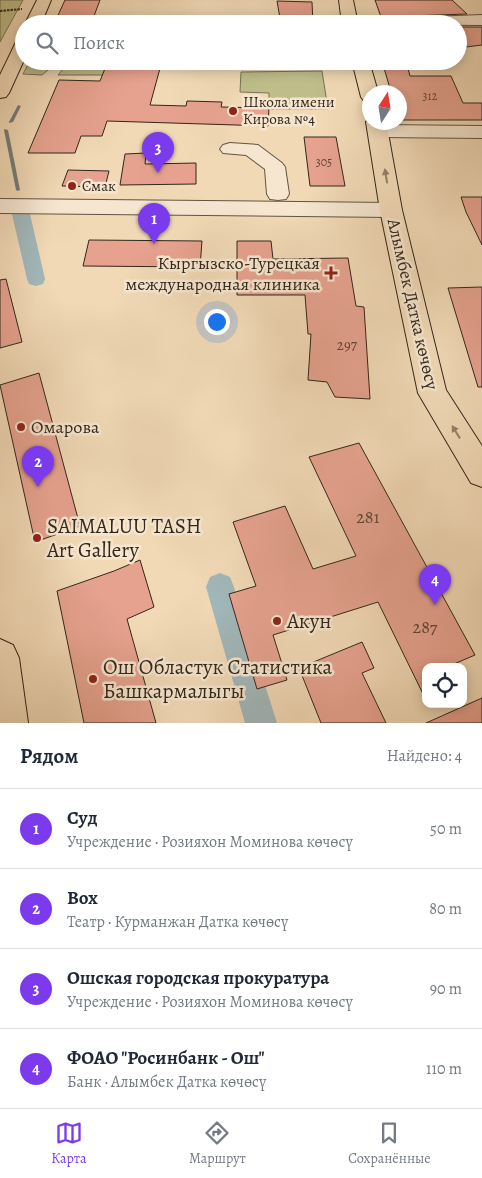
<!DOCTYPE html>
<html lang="ru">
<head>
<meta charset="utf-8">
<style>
	body { margin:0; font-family:Alegreya,serif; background:#f2f2f3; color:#1f2937 }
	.controls { position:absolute; right:15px; bottom:15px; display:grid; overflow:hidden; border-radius:10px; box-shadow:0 2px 12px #0003 }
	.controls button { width:45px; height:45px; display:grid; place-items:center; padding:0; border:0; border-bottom:1px solid #e0e1e3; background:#fff; color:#1f2937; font:25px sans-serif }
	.compass { position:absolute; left:362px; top:85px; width:45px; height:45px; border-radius:50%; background:#fff; box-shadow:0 2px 12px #0003; rotate:12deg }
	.you { position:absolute; left:216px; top:321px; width:18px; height:18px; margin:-12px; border:4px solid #fff; border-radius:50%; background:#1a73e8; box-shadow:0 0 0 8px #1a73e833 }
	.badge { display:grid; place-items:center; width:32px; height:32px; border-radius:50%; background:#7c3aed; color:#fff; font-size:16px; font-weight:700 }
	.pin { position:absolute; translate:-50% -41px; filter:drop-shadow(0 1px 2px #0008) }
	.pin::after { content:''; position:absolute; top:26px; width:18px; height:15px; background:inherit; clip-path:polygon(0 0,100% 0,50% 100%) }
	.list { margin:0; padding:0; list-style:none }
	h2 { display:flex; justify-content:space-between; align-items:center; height:65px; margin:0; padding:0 20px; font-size:21px }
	h2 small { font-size:16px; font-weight:400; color:#747a83 }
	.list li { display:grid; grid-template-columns:32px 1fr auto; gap:15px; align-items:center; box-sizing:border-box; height:80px; padding:0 20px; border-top:1px solid #e0e1e3 }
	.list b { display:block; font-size:19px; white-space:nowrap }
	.list p { margin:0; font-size:16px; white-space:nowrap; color:#747a83 }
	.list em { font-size:16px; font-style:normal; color:#747a83 }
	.icon { flex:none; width:28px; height:28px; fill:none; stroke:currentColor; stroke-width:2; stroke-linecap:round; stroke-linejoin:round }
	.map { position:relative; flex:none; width:482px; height:723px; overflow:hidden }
	.search { position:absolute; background:#fff; box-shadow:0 2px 12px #0003; left:15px; right:15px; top:15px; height:55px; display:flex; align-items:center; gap:12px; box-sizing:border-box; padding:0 18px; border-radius:28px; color:#747a83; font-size:19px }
	.sheet { height:385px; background:#fff }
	nav { display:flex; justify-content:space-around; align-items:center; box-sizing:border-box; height:70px; border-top:1px solid #e0e1e3; background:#fff; font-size:14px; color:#747a83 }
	nav a { display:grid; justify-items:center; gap:2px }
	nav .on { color:#7c3aed }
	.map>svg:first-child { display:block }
</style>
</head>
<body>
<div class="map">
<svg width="482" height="723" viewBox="0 0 482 723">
	<rect width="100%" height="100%" fill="#f1d9b6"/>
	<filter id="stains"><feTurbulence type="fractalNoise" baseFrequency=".004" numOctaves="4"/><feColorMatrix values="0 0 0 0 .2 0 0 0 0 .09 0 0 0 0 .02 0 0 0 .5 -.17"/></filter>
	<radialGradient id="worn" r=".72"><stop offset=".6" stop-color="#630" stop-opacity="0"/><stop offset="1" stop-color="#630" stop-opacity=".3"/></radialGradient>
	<g fill="#bfbe8b" stroke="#787253">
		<path d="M0,0H23L0,42Z"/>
		<path d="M30,61H59L42,75L23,74Z"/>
		<path d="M70,61L123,62L105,75H58Z"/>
		<path d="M322,71L328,109H271L269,108V93L240,92L241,72Z"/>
	</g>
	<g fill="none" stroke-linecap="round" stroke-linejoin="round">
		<g fill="#757d7a" fill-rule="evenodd">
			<path d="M18,105L21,106L13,122L9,123V122Z"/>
			<path d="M4,129L8,130L20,190L18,191L16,190L4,130Z"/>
		</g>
		<g fill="#a1b7ba" fill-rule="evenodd">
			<path d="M20,205L26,206L29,210L45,279L43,284L36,286L29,284L27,279L11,210L14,206Z"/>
			<path d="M220,573L230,577L234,587L277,723H245L206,587L210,577Z"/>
		</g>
	</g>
	<g fill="#e6a28f" stroke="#32271b">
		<path d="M65,0H100L91,24H54Z"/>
		<path d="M375,0H452L467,14L381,17Z"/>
		<path d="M277,1L312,2L313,24H281Z"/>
		<path d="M458,27H482V45L458,48Z"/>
		<path d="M108,61H162L150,105L186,106L187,101L222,102L221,107L269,108L268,126L107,121L102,136H81L75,153H28L59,80L100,81Z"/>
		<path d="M382,61H406L410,76H451L463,103H482V120H400V92H391Z"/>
		<path d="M304,137H336L345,186H310Z"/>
		<path d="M146,153L145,164L196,163V184L120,185L125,154Z"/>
		<path d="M68,170L109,171L105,187L62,186Z"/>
		<path d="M461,197H482V245L466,212Z"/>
		<path d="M89,240L202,241L200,267L83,266Z"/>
		<path d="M237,241H271L273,259L348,258L356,306L364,307L370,399L335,397L327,382L308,380L311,334H308L305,295H237Z"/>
		<path d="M6,279L22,342L0,348V280Z"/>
		<path d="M482,287V387H478L448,288Z"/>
		<path d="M39,373L80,526L35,542L0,385Z"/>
		<path d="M359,443L475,655L447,667H426V700L378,602L273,635L287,680L257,689L229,594L256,586L233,522L285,506L313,569L356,556L309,457Z"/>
		<path d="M140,560L154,607L127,619L156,723H84L57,591L114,571Z"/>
		<path d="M362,642L374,668L362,673L386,723H321L299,668Z"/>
		<path d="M482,698V723H426Z"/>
	</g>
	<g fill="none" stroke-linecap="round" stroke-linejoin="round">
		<defs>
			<g id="minor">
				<path d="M482,15V25L367,24L370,21L375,19Z"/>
				<path d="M379,125L482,126V138L379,137L372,135L369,131L372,127Z"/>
				<path d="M230,143L258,145L282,163L285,167L289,194L286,199L278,200L270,199L267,194L265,169L246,155L223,153L220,149L223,145Z"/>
				<path d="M0,199L391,203L399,205L402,210L399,215L391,217L0,213Z"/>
			</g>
			<g id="major">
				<path d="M37,0H51L41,24H25Z"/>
				<path d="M339,0H353L358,24H342Z"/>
				<path d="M24,37V60L9,93L6,97L0,98V75L16,42L18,39Z"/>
				<path d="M352,61H369L378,92H370V102L364,101L361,97Z"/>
				<path d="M370,118V122H386L402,210L446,390L482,446V487L471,483L418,393L380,210L366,122Z"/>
				<path d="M0,639L13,645L19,658L28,723H0Z"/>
			</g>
		</defs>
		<use href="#minor" stroke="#625442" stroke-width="2"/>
		<use href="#major" stroke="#32271b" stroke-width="2"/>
		<path stroke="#32271b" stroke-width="2" stroke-dasharray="2.5 1" stroke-linecap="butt" d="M0,11L22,9"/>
		<use href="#minor" fill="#f6e6d0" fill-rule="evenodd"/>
		<use href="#major" fill="#f1d9b6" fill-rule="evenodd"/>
	</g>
	<defs><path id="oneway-solid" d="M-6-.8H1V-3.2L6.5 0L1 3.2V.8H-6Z" transform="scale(1.25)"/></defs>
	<g fill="#928068">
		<use href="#oneway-solid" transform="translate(386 176) rotate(-99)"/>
		<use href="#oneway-solid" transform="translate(456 432) rotate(-122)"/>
	</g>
	<g fill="#8f2418" stroke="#f6e6d0" stroke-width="2">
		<circle cx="233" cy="111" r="5"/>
		<circle cx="72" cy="186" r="5"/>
		<path d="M328.5 265.5h5v5h5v5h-5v5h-5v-5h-5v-5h5z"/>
		<circle cx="21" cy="427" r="5"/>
		<circle cx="37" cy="538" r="5"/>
		<circle cx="277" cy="621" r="5"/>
		<circle cx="93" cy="679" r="5"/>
	</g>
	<g text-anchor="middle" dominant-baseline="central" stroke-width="5" stroke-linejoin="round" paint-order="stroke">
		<g font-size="12" fill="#5f4638">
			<text x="430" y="96">312</text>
			<text x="324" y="162">305</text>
		</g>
		<g font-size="15" fill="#32271b" stroke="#f6e6d0" text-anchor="start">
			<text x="243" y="102">Школа имени<tspan x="243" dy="17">Кирова №4</tspan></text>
			<text x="82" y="186">Смак</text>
		</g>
		<g font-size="15" fill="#5f4638">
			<text x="347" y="345">297</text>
		</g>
		<g font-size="18" fill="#32271b" stroke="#f6e6d0" text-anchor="end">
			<text x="320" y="263">Кыргызско-Турецкая<tspan x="320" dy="21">международная клиника</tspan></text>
			<text x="31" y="427" text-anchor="start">Омарова</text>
		</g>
		<g font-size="18" fill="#32271b" stroke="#f6e6d0">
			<text transform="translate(413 304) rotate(77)">Алымбек Датка көчөсү</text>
		</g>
		<g font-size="18" fill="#5f4638">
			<text x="368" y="517">281</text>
			<text x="425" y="627">287</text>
		</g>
		<g font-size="21" fill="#32271b" stroke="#f6e6d0" text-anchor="start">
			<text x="47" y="526">SAIMALUU TASH<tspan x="47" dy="24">Art Gallery</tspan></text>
			<text x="287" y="621">Акун</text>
			<text x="103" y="667">Ош Областук Статистика<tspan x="103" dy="24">Башкармалыгы</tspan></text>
		</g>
	</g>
	<rect width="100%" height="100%" filter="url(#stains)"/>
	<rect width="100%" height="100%" fill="url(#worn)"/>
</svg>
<div class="controls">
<button><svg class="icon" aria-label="locate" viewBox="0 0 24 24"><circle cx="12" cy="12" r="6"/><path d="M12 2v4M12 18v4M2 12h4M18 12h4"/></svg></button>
</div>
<svg class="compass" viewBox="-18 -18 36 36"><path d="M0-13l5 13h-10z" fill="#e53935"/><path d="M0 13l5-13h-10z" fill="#747a83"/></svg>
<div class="you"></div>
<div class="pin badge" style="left:154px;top:244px">1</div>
<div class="pin badge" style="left:38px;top:487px">2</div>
<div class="pin badge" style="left:158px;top:173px">3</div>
<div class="pin badge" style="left:435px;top:605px">4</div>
<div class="search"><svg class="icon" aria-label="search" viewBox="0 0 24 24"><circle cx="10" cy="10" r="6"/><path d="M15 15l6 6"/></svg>Поиск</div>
</div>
<section class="sheet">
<h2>Рядом<small>Найдено: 4</small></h2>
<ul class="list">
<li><span class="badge">1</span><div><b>Суд</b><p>Учреждение · Розияхон Моминова көчөсү</p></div><em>50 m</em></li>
<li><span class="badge">2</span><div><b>Box</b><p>Театр · Курманжан Датка көчөсү</p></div><em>80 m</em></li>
<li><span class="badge">3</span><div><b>Ошская городская прокуратура</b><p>Учреждение · Розияхон Моминова көчөсү</p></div><em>90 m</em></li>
<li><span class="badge">4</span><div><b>ФОАО &quot;Росинбанк - Ош&quot;</b><p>Банк · Алымбек Датка көчөсү</p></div><em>110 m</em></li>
</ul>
</section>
<nav>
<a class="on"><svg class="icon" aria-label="map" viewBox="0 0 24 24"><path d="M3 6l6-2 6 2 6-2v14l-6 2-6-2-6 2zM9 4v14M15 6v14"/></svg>Карта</a>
<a><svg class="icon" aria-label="directions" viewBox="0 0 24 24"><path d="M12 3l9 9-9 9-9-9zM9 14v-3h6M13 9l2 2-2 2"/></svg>Маршрут</a>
<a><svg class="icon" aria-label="saved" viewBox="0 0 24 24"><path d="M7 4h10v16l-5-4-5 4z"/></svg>Сохранённые</a>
</nav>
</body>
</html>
